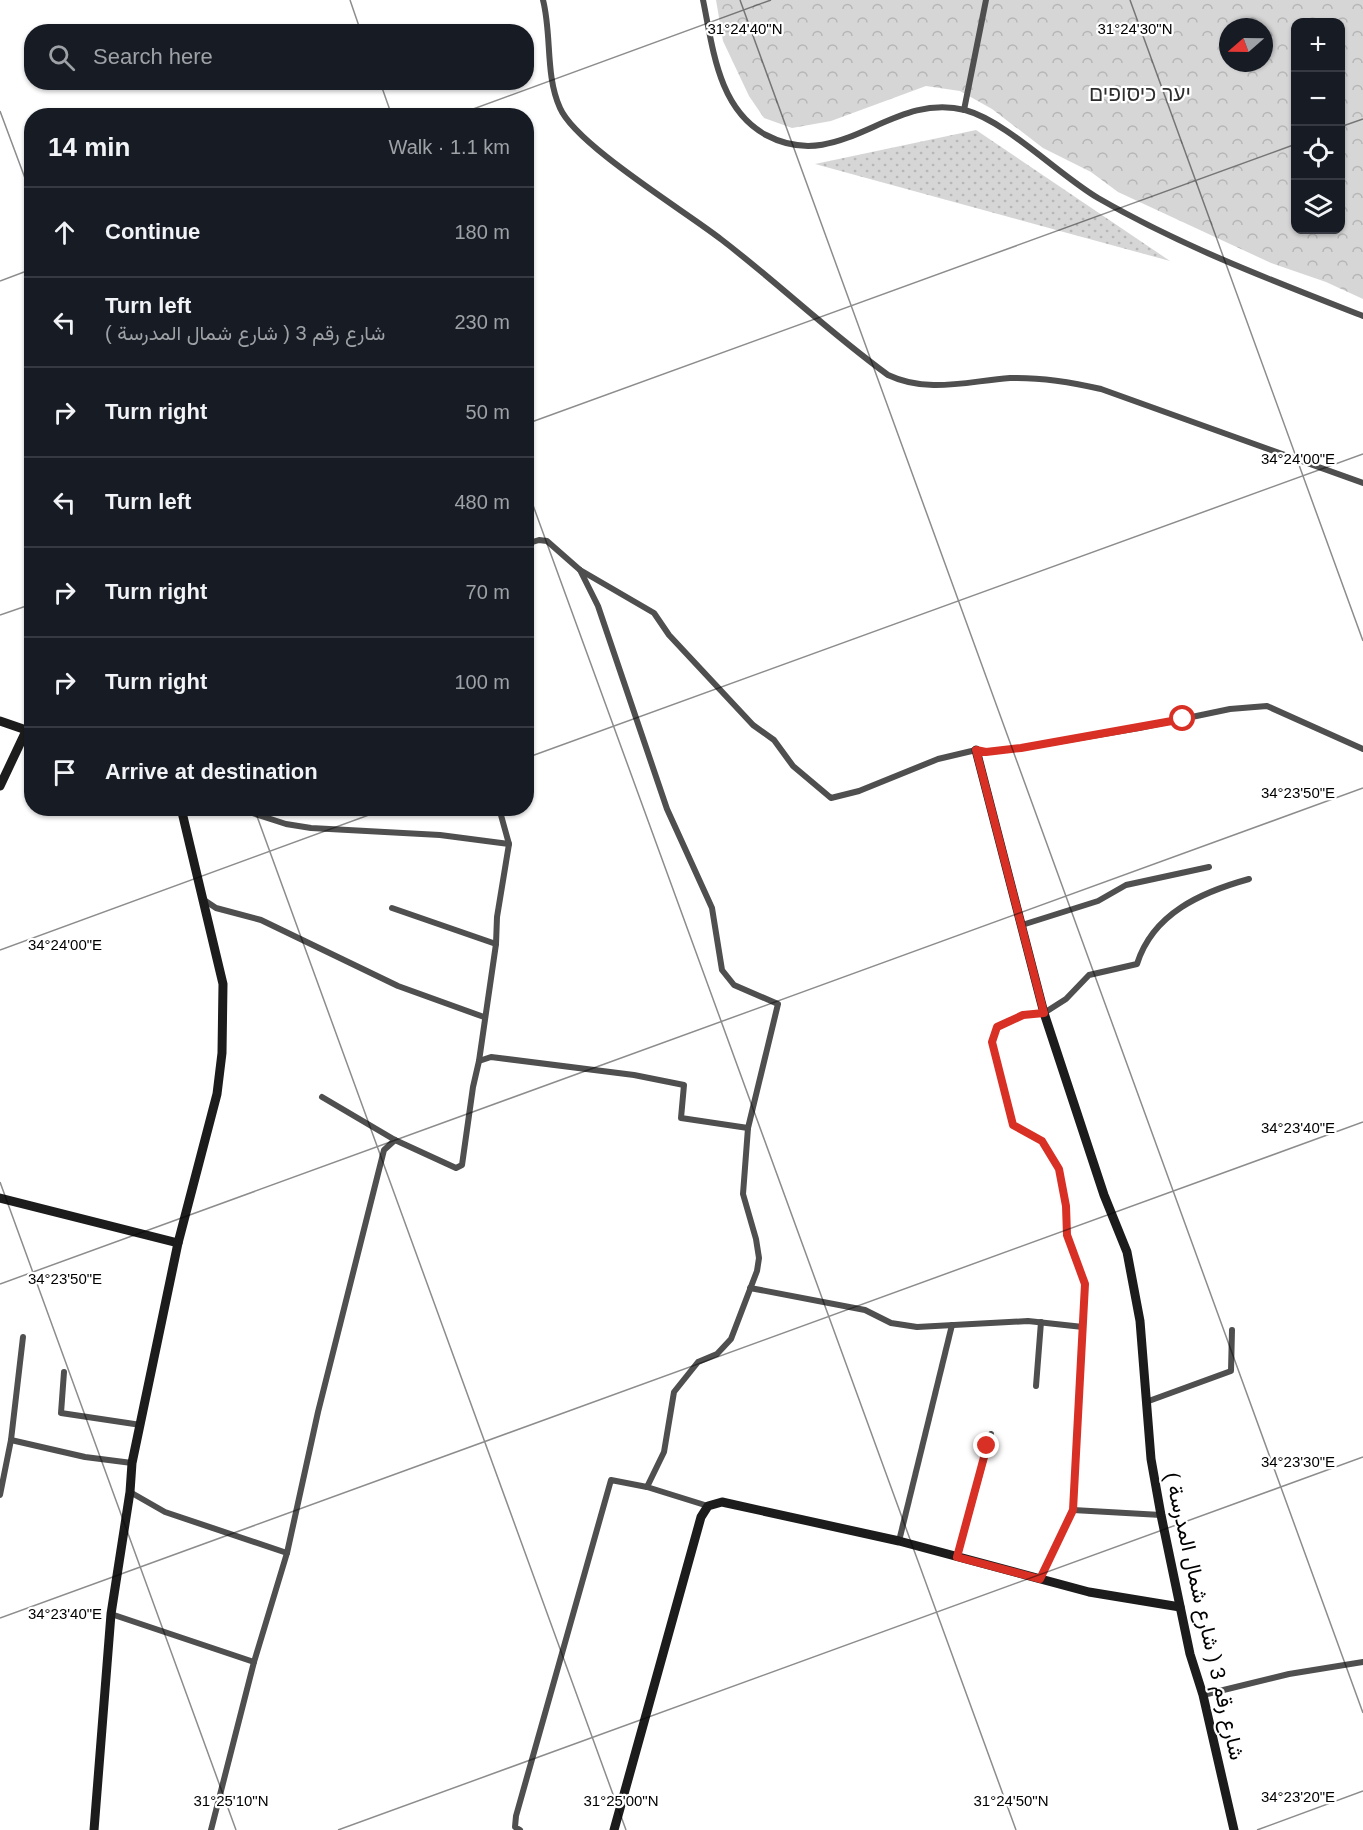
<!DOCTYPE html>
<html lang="en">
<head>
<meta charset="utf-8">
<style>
	body { margin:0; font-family:Helvetica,Vazirmatn,"Noto Sans Hebrew",sans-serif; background:#242831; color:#f1f3f6 }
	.controls { position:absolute; right:18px; top:18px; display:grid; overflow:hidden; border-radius:12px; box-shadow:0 2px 4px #0004 }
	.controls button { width:54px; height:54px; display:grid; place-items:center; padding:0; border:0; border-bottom:2px solid #363941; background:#171b24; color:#f1f3f6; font:30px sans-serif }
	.compass { position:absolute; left:1219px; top:18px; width:54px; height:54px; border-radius:50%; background:#171b24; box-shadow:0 2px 4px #0004; rotate:250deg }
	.stop { position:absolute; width:18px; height:18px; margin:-14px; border:4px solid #d93025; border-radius:50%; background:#fff }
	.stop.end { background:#d93025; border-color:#fff; box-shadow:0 2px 6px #0008 }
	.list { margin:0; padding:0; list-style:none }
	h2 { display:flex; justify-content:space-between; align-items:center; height:78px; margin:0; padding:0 24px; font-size:26px }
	h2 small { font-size:20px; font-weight:400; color:#9ea1a6 }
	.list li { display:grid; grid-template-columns:39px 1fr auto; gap:18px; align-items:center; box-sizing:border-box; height:90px; padding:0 24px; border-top:2px solid #363941 }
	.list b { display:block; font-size:22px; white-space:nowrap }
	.list p { margin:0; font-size:20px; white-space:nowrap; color:#9ea1a6 }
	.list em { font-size:20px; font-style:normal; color:#9ea1a6 }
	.icon { flex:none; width:33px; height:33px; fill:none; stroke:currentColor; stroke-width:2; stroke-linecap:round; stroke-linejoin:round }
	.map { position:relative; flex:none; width:1363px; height:1830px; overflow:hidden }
	.search { position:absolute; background:#171b24; box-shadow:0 2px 4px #0004; left:24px; top:24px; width:510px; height:66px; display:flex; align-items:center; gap:15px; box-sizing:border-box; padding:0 21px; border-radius:24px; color:#9ea1a6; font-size:22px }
	.panel { position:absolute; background:#171b24; box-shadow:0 2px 4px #0004; left:24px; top:108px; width:510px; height:708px; border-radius:24px }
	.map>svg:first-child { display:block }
</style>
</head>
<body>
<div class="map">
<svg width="1363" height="1830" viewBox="0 0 1363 1830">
	<defs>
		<pattern id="grass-dots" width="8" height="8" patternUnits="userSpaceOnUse" patternTransform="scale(1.5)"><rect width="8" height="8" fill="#d6d6d6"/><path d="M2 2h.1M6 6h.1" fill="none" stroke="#b6b6b6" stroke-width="1.8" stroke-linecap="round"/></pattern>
		<pattern id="forest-crowns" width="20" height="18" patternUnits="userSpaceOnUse" patternTransform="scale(1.5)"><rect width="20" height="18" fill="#d6d6d6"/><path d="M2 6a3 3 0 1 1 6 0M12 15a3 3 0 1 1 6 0" fill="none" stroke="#b6b6b6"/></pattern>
	</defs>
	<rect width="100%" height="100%" fill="#fff"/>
	<path fill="url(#grass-dots)" d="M976,130L1170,261L815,164Z"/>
	<path fill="url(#forest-crowns)" fill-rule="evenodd" d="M716,0H1363V299L1326,282L1271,263L1118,192L1091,172L1043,148L992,109L960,91L926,86L831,121L792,128L764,118L749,96L723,41ZM1296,22H1340V230H1296ZM1228,27H1264V63H1228Z"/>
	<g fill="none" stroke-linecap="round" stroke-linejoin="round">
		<g stroke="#4f4f4f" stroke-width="6">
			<path d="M543,0C552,35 545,75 560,108C576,145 685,211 722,240C778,283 830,333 888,375C928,394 968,381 1010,378C1042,377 1071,382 1101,389L1363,483"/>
			<path d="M703,0C713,48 718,109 766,135C841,175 890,91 965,110C1006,121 1059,175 1098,198C1181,246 1273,281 1363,316"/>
			<path d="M964,110L986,0"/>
			<path d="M526,544L539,540L547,541L580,570L654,613L669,635L753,725L774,740L793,766L831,798L859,791L938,759L976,750L986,752L1021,748L1139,728L1230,709L1267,706L1363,749"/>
			<path d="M237,808L286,824L311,828L440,835L509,844"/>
			<path d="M204,900L216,908L261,920L398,986L484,1017"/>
			<path d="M392,908L496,944"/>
			<path d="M1022,925L1098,901L1126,885L1209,867"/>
			<path d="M479,1061L496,944L497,917L509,844L499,808"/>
			<path d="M322,1097L395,1140L456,1168L462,1165L473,1087L479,1061L491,1057L634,1075L684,1085L681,1118L748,1128"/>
			<path d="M750,1288L865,1310L891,1323L917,1327L1028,1321L1083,1327"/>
			<path d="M64,1372L61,1413L141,1425"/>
			<path d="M1036,1386L1041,1322"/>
			<path d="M1146,1402L1231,1371L1232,1330"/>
			<path d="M11,1440L85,1457L132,1463"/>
			<path d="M647,1487L708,1506"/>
			<path d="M130,1492L165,1512L287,1553"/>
			<path d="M0,1495L11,1440L23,1337"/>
			<path d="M1073,1510L1161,1515"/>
			<path d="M899,1541L952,1325"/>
			<path d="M957,1557L991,1434"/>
			<path d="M1040,1579L1073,1510L1085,1284L1067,1235L1066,1206L1059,1169L1042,1141L1013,1125L992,1042L997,1027L1023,1015L1044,1013L1066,999L1089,975L1137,964C1153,913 1202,892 1249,879"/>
			<path d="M111,1614L254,1662"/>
			<path d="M1203,1695L1289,1674L1363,1662"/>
			<path d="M211,1830L254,1662L287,1553L318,1412L384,1150L395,1140"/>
			<path d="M520,1830L515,1827L516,1816L611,1480L647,1487L664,1452L674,1392L698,1362L717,1354L731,1339L757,1271L759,1258L756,1239L743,1194L748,1128L778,1004L734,985L722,970L712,908L667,809L598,606L580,570"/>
		</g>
		<g stroke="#1c1c1c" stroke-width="9">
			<path d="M0,721L32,732"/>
			<path d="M976,750L1044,1013L1104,1195L1127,1252L1140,1321L1151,1459L1161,1515L1190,1654L1203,1695L1234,1830"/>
			<path d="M0,786L26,731"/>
			<path d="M0,1198L178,1243"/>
			<path d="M94,1830L111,1614L130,1492L132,1463L178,1243L217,1094L222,1053L223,984L181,808"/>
			<path d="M614,1830L701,1517L708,1506L722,1502L899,1541L1089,1592L1180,1607"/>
		</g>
	</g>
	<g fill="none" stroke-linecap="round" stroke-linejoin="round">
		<path stroke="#d93025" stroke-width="8" d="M987,1446L957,1557L1040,1579L1073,1510L1085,1284L1067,1235L1066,1206L1059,1169L1042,1141L1013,1125L992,1042L997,1027L1023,1015L1044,1013L976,750L986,752L1021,748L1183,719"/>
	</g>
	<path fill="none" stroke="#000" stroke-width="1.5" stroke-opacity="0.45" d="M350,0L361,32M740,0L1363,1713M1130,0L1363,641M380,82L392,116M0,111L32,197M454,116L771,0M1340,127L1363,119M0,281L32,269M526,424L1296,144M526,486L1016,1830M0,615L32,604M526,758L1363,454M254,808L626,1830M0,950L388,808M0,1182L236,1830M0,1284L1363,788M0,1618L1363,1122M338,1830L1363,1457M1257,1830L1363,1791"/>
	<g text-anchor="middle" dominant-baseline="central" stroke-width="4.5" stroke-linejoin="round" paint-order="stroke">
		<g font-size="21" fill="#2d2d2d" stroke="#fff">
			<text x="1140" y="93">יער כיסופים</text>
		</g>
		<g font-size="21" fill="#000" stroke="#fff">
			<text transform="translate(1205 1616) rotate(77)">شارع رقم 3 ( شارع شمال المدرسة )</text>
		</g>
	</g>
	<g font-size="15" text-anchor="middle" fill="#000" stroke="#fff" stroke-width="4.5" stroke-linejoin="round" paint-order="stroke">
		<text x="745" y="34">31°24'40"N</text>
		<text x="1135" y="34">31°24'30"N</text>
		<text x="1298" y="464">34°24'00"E</text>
		<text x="1298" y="798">34°23'50"E</text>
		<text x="65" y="950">34°24'00"E</text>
		<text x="1298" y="1133">34°23'40"E</text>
		<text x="65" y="1284">34°23'50"E</text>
		<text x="1298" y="1467">34°23'30"E</text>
		<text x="65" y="1619">34°23'40"E</text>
		<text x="1298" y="1802">34°23'20"E</text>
		<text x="231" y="1806">31°25'10"N</text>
		<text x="621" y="1806">31°25'00"N</text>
		<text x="1011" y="1806">31°24'50"N</text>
	</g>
</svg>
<div class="controls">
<button>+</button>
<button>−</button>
<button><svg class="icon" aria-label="locate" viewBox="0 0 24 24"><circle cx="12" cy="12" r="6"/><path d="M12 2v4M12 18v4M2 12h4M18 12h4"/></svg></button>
<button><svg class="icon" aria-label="layers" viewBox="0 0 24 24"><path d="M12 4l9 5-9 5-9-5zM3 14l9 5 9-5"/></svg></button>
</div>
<svg class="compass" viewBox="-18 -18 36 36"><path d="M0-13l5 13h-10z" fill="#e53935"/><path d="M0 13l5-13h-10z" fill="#9ea1a6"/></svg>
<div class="stop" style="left:1183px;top:719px"></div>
<div class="stop end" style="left:987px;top:1446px"></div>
<div class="search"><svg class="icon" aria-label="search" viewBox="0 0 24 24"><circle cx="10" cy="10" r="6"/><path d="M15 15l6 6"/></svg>Search here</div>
<section class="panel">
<h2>14 min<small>Walk · 1.1 km</small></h2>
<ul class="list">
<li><svg class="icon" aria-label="ahead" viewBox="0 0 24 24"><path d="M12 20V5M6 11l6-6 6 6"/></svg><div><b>Continue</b></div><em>180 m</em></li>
<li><svg class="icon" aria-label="left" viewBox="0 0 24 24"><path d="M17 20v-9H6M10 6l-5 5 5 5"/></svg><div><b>Turn left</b><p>شارع رقم 3 ( شارع شمال المدرسة )</p></div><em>230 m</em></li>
<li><svg class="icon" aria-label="right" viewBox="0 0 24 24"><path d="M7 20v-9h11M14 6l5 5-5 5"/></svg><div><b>Turn right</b></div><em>50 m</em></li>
<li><svg class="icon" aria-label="left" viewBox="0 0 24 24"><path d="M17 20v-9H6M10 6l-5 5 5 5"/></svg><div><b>Turn left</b></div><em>480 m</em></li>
<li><svg class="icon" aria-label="right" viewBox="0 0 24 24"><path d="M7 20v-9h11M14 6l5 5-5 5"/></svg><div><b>Turn right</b></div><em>70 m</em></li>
<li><svg class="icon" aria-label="right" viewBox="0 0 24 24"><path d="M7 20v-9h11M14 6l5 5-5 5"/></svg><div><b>Turn right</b></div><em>100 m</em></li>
<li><svg class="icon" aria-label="arrive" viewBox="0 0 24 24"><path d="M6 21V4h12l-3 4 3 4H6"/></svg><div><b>Arrive at destination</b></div></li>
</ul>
</section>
</div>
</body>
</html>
